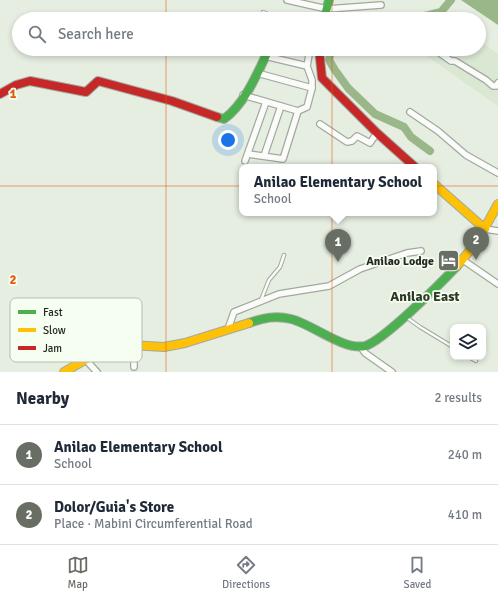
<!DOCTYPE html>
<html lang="en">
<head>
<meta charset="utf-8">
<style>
	body { margin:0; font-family:Signika,sans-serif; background:#f6f6f7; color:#1f2937 }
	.controls { position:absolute; right:12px; bottom:12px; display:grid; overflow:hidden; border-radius:8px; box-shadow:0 2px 6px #0003 }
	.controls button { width:36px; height:36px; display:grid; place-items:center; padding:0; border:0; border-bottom:1px solid #e0e1e3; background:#fff; color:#1f2937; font:20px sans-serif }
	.you { position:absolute; left:228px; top:140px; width:14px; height:14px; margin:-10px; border:3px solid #fff; border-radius:50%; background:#1a73e8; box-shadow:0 0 0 6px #1a73e833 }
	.badge { display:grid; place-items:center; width:26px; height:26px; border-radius:50%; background:#686e64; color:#fff; font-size:13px; font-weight:700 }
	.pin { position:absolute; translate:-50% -33px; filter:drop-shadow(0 1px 2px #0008) }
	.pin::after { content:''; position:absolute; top:21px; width:14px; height:12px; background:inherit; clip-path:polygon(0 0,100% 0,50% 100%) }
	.popup { position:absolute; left:239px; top:164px; width:198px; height:52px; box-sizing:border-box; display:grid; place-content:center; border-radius:8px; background:#fff; filter:drop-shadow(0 1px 3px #0005); font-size:13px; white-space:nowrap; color:#747a83 }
	.popup b { font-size:15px; color:#1f2937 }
	.popup::after { content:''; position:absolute; left:50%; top:100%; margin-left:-8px; border:8px solid transparent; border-top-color:#fff }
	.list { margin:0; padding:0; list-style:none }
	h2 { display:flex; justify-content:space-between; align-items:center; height:52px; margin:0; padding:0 16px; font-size:17px }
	h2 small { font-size:13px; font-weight:400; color:#747a83 }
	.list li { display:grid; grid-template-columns:26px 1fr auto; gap:12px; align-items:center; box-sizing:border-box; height:60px; padding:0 16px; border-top:1px solid #e0e1e3 }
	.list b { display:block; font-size:15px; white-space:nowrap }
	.list p { margin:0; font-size:13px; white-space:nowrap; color:#747a83 }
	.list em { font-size:13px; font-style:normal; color:#747a83 }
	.icon { flex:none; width:22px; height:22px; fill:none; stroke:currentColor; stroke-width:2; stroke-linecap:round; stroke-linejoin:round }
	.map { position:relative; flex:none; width:498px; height:372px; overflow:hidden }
	.search { position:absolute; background:#fff; box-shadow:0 2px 6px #0003; left:12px; right:12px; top:12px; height:44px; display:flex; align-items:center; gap:10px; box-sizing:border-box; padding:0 14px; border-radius:22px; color:#747a83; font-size:15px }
	.sheet { height:172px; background:#fff }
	nav { display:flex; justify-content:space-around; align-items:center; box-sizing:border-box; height:56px; border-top:1px solid #e0e1e3; background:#fff; font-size:11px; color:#747a83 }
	nav a { display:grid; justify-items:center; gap:2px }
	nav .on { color:#686e64 }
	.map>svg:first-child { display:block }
</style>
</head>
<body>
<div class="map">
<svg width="498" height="372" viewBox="0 0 498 372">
	<rect width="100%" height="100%" fill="#e5eee1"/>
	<path fill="#dae8d3" d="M479,40L498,54V106L421,52L422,49H479Z"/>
	<path fill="#99b788" d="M461,0H498V25Z"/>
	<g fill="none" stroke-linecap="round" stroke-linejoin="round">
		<g stroke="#99b788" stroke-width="8">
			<path d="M396,19L425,16L441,12L451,0"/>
			<path d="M331,49L329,60L335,70L348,88L375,114L404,127L411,137L430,151"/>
		</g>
		<defs>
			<g id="lane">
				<path d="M263,12L280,19"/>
				<path d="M261,300L269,280L280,267L284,255"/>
				<path d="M406,317L420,327L453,347"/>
				<path d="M469,357L476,361"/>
			</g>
			<g id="street">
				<path d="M287,0L327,9L381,5"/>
				<path d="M434,49L451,61H455L486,80L493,86H496L498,83"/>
				<path d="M265,56L307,66"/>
				<path d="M257,73L312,88"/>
				<path d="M243,95L298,111"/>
				<path d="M410,112L438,131L466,155L498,173"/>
				<path d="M320,124L347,142L352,141L357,136L370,143L377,133"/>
				<path d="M248,154L283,159L298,111L307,107L312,88V80L307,66L310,49"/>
				<path d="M264,156L281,106"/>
				<path d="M245,161L266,102"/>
				<path d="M485,229L498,231"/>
				<path d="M463,260L498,284"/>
				<path d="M228,329L234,312L279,294L329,286L360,269L407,253L421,251"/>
				<path d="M360,346L365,353L392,372"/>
				<path d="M100,351L105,357L116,353H128L134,360V367"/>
				<path d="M85,359L97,372"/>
			</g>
			<g id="fast">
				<path d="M324,19L329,0"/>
				<path d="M217,117L224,119C245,104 258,72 269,49"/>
				<path d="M249,323C263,318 276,315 291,319C312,324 344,351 365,346C383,341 441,283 457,266"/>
			</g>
			<g id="slow">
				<path d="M434,184L485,229"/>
				<path d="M457,266L477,242L498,204"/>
				<path d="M64,372L113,344L164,347L185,343L249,323"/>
			</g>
			<g id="jam">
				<path d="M319,49L322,78L377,133L415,167"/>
				<path d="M0,94L16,85L30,81L86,92L98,81L172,101L217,117"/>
			</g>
		</defs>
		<use href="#lane" stroke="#a2a99f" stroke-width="4.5"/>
		<use href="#street" stroke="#a2a99f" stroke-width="8"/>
		<use href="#fast" stroke="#a2a99f" stroke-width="10"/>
		<use href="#slow" stroke="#a2a99f" stroke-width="10"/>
		<use href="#jam" stroke="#a2a99f" stroke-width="10"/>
		<use href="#lane" stroke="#fbfcfa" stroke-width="2.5"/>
		<use href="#street" stroke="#fbfcfa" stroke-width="5.5"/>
		<use href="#fast" stroke="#4caf50" stroke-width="8"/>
		<use href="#slow" stroke="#ffc107" stroke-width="8"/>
		<use href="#jam" stroke="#c62828" stroke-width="8"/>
	</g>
	<path fill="none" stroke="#e8590c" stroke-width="1" stroke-opacity="0.55" d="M166,0V19M332,0V19M166,49V372M332,49V372M0,186H498"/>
	<defs>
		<symbol id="hotel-square" viewBox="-11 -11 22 22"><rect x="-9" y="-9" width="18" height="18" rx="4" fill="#686e64" stroke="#f5fef0"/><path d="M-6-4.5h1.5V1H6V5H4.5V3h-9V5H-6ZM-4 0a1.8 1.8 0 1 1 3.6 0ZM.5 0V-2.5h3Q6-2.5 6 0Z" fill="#fff"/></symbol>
	</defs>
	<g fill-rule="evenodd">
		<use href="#hotel-square" x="436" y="248" width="25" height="25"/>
	</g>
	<g text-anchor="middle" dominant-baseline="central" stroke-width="3.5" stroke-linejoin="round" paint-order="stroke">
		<g font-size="12" font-weight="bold" fill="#242921" stroke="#f5fef0" text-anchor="end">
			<text x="434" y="261">Anilao Lodge</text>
		</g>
		<g font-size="14" font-weight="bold" fill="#2d3826" stroke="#f5fef0">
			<text x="425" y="296">Anilao East</text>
		</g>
	</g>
	<rect x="10" y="298" width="132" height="64" rx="6" fill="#f5fef0" stroke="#b6beb2" stroke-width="1"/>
	<rect x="18" y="310" width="18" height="4" fill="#4caf50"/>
	<rect x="18" y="328" width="18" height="4" fill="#ffc107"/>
	<rect x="18" y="346" width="18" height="4" fill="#c62828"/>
	<g font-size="11" fill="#242921">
		<text x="43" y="316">Fast</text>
		<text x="43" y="334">Slow</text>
		<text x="43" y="352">Jam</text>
	</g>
	<g font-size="13" text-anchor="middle" font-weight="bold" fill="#e8590c" stroke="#f5fef0" stroke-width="3.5" stroke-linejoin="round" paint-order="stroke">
		<text x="13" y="98">1</text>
		<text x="13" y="284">2</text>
	</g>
</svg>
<div class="controls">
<button><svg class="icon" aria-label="layers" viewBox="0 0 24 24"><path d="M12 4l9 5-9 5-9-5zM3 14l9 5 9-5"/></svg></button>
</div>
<div class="you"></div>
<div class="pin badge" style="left:338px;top:262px">1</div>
<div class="popup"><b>Anilao Elementary School</b>School</div>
<div class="pin badge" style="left:476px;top:260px">2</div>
<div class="search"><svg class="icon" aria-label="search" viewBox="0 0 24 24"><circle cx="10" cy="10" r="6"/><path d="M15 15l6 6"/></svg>Search here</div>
</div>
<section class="sheet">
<h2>Nearby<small>2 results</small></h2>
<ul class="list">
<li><span class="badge">1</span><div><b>Anilao Elementary School</b><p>School</p></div><em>240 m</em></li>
<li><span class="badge">2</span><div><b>Dolor/Guia's Store</b><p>Place · Mabini Circumferential Road</p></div><em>410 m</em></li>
</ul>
</section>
<nav>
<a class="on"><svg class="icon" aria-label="map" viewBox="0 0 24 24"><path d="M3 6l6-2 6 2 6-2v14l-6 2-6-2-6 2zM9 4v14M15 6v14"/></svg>Map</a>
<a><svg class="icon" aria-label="directions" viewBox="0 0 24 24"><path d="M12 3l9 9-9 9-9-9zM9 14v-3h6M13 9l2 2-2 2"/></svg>Directions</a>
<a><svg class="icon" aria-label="saved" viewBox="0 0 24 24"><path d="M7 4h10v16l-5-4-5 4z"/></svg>Saved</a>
</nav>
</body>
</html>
